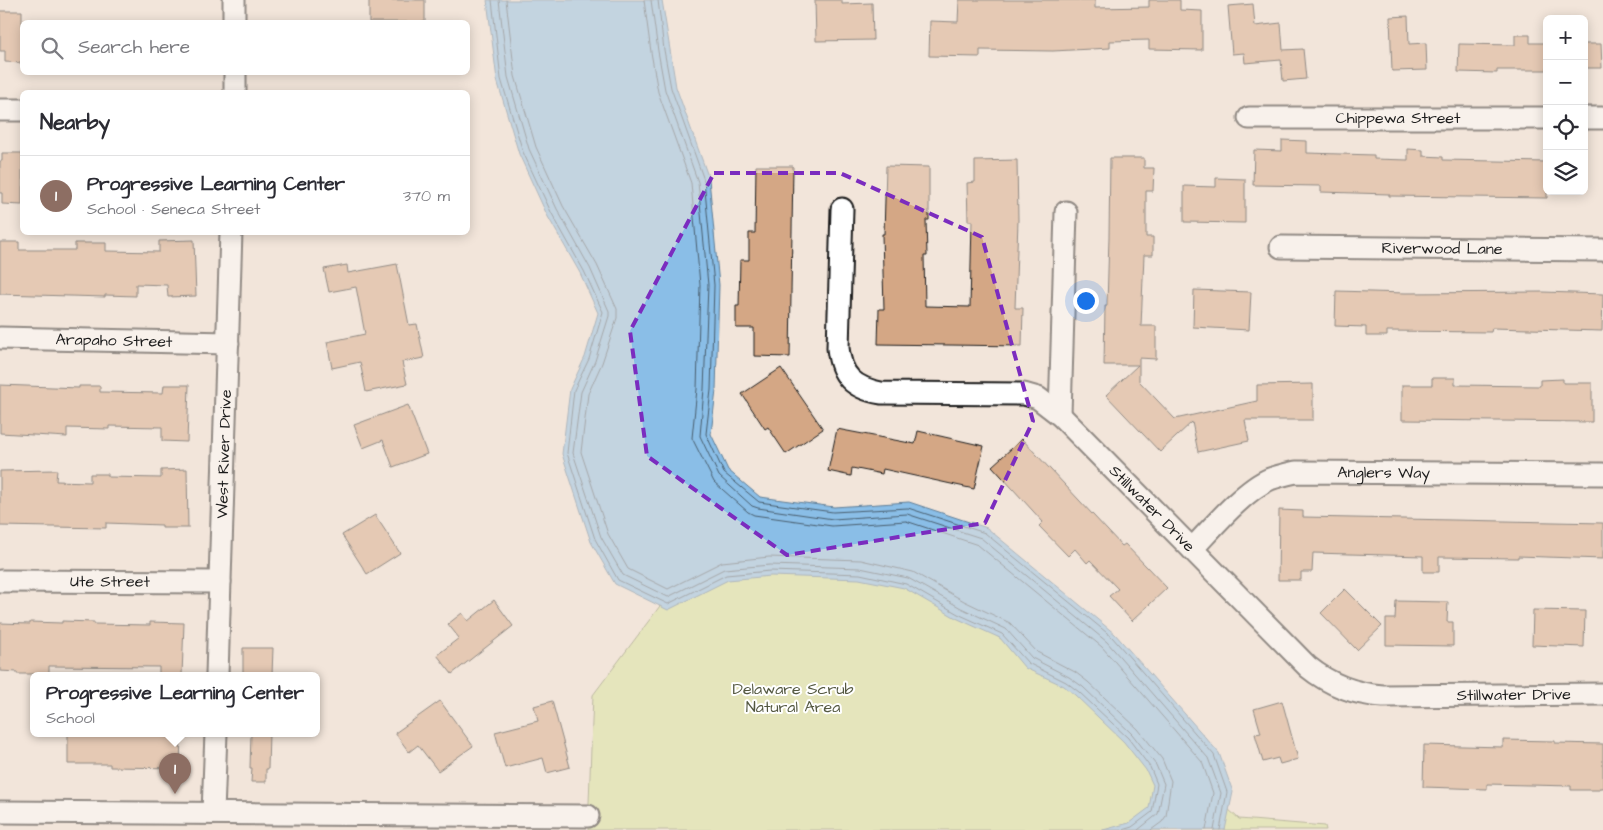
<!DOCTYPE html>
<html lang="en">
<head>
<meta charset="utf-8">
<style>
	body { margin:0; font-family:"Architects Daughter",sans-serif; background:#f2f2f3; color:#2b2b33 }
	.controls { position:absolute; right:15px; top:15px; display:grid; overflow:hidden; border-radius:8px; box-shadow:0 2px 12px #0003 }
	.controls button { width:45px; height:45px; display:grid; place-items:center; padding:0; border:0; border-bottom:1px solid #e1e1e2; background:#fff; color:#2b2b33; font:25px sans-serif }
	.you { position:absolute; left:1085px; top:300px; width:18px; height:18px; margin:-12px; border:4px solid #fff; border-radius:50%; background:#1a73e8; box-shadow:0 0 0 8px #1a73e833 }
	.badge { display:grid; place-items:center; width:32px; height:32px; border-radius:50%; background:#0f766e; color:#fff; font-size:16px; font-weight:700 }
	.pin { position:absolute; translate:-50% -41px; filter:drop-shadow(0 1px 2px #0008) }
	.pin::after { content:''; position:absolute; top:26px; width:18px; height:15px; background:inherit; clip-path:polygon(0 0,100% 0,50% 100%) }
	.popup { position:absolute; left:30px; top:672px; width:290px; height:65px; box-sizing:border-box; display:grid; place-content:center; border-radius:8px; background:#fff; filter:drop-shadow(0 1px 4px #0005); font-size:16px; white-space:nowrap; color:#7c7c81 }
	.popup b { font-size:19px; color:#2b2b33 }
	.popup::after { content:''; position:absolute; left:50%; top:100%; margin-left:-10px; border:10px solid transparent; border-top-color:#fff }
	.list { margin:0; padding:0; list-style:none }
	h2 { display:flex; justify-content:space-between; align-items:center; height:65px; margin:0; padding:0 20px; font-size:21px }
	h2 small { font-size:16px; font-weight:400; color:#7c7c81 }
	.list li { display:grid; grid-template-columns:32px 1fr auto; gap:15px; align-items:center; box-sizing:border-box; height:80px; padding:0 20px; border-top:1px solid #e1e1e2 }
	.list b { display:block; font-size:19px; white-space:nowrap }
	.list p { margin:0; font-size:16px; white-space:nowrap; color:#7c7c81 }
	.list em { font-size:16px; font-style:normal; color:#7c7c81 }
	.icon { flex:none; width:28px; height:28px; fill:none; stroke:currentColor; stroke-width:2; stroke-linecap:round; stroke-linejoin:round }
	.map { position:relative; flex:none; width:1603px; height:830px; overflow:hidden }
	.search { position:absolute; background:#fff; box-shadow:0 2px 12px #0003; left:20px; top:20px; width:450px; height:55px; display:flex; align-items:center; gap:12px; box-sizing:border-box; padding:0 18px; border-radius:8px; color:#7c7c81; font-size:19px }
	.panel { position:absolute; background:#fff; box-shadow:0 2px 12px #0003; left:20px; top:90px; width:450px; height:145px; border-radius:8px }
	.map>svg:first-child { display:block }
</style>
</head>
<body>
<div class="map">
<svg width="1603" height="830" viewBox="0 0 1603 830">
	<rect width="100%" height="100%" fill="#f2e5da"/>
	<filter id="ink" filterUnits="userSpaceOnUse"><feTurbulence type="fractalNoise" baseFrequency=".02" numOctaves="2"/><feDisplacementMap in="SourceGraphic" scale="10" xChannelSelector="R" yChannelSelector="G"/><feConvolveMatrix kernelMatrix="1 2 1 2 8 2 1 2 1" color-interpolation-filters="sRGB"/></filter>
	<g filter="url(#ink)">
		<path fill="#d6e598" stroke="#79805a" d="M774,565L898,568L1169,755L1239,819L1325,826L1326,830H588L593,695L675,586Z"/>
		<path fill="#8abee7" stroke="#5e7d96" d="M487,0H662L676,87L709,179L719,285L716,390L711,434L728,470L760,497L834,507L909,502L987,528L1115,634L1219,753L1233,792L1225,830H1103L1129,823L1149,808L1153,785L1146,770L1124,742L1075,695L1064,686L1025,668L1000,638L956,618L904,588L859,579L771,576L728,580L668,610L615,584L591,542L562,454L570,389L585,357L598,313L580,273L547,215L519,154L497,80Z"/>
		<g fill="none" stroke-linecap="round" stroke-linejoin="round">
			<g stroke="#485d6d" stroke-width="1">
				<path d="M492,0L501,79L523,152L551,212L584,271L603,312L589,359L574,390L567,453L595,539L618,580L668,604L726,575L770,571L860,574L906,584L958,614L1002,634L1028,663L1066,682L1079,692L1128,738L1150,767L1157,784L1152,812L1132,827L1122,830"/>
				<path d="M499,0L508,77L529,149L557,209L590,268L609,311V316L595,361L581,392L573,453L601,537L623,575L668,597L724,569L770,565L860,568L908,578L961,608L1006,629L1032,658L1069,677L1083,687L1132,734L1156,765L1164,784L1158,814L1138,830"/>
				<path d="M506,0L515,76L536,147L563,206L597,265L617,309V318L602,363L588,394L581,452L608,534L628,569L668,589L722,562L769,557L861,560L913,572L964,601L1010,623L1037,652L1075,672L1088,682L1138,729L1162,759L1171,781L1166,816L1162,822L1151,830"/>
				<path d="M644,0L651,52L658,92L691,183L700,285L697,389L692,438L714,482L748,512L754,515L832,526L906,521L978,545L1102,647L1202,762L1213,793L1206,830"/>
				<path d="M651,0L658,51L665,90L698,182L708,285L704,389L700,436L719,476L752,506L758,508L833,519L907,514L981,538L1107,642L1208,758L1221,793L1214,830"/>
				<path d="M658,0L664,50L671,88L704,180L714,285L711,390L706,434L724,473L759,502L833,512L908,508L985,533L1112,637L1214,755L1227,792L1220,830"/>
			</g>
		</g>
		<g fill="#d4a785" stroke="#1c1c1c">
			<rect x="369" y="0" width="56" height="22"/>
			<path d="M815,0H842V4L872,3L873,40L816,41Z"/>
			<path d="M959,0H1095V8L1149,7V0H1180V10L1202,11V50L1149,49V40L1110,41V48L1053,51L980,50V57L929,56L930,21L958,22Z"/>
			<path d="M1253,4L1255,26L1281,23L1283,50L1303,49L1306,79L1283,81L1281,60L1245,63L1244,53L1232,54L1228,6Z"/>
			<path d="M0,11H22V63L5,62V51H0Z"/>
			<path d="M1408,16L1409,44L1426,43L1427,70L1392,71L1390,17Z"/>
			<path d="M1515,35H1530V43H1547V70H1497V73L1458,72L1459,44L1515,45Z"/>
			<path d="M1584,44H1601L1602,68H1584Z"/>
			<path d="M1282,140L1307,141V153L1374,155V159L1408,160V149L1423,150V156L1443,157V160L1547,162V198L1389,196V194L1321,192V186L1253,185L1254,150L1282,151Z"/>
			<path d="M2,153H22V205L2,204V193H0V161H2Z"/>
			<path d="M1110,158H1144V168H1154L1153,191H1146V237H1153V255H1144L1141,326H1156V359L1139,358V381L1175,419L1257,401V385L1313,384V420H1245L1249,441L1198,452L1192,422L1160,452L1106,395L1138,365H1104L1105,306H1107L1109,237Z"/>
			<path d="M1017,160L1018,220L1015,308H1023L1022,346L878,344L879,309H884L882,234H884L886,166L929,167V220H926L927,256H924L925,306L970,307L972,221H968L967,183L975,182V161Z"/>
			<path d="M756,166H793L790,357L754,356V328H736V306H739L740,260H749V233H755Z"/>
			<path d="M1216,178L1245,179V223L1184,222V186L1216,187Z"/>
			<path d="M194,240L196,296L168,297L167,285L136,284V296L105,295V297L0,294V242H19V250H75V243H106V251L159,252V241Z"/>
			<path d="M397,264L409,325L417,324L424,358L402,362L407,384L366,392L360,362L332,368L327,342L365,334L356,287L329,292L324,269L347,265L348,273Z"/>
			<path d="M1194,290L1251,292L1249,330L1193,327Z"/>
			<path d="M1336,291L1406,293L1543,292L1603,294L1602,331L1492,328L1491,332L1387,331V336H1366V327L1335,326Z"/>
			<path d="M781,368L823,429L786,454L768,427L765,429L742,394Z"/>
			<path d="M1432,378H1455V385L1540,386V380L1563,379V383H1592V422L1402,420V385H1432Z"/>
			<path d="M0,385L79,388V386H100V392L163,393L164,385H189L187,442L162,441V427L109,426V429L67,428V437L0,433Z"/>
			<path d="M408,405L427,454L393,467L383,440L363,448L354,425Z"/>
			<path d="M837,429L915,444L918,431L984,446L974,489L883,469L882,474L852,468L851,476L828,471Z"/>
			<path d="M1022,439L1122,546L1125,544L1167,588L1132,621L1109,596L1118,589L1090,560L1087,563L1075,549L1068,556L1039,526L1043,522L992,466Z"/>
			<path d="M187,469L188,528H162V525L106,523V528L0,526V471L57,470L56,481L90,482V474H108V477L161,478V470Z"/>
			<path d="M1279,510L1303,511V517L1603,523V559L1518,556V558L1439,557V572H1423V556L1313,553L1312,572H1301V580H1278Z"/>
			<path d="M375,515L400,553L367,574L342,535Z"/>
			<path d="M1345,589L1382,626L1357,650L1321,613Z"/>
			<path d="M494,600L513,626L452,674L437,655L459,638L448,624L462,613L468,621Z"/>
			<path d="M1396,601L1448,602L1447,622H1453V646L1386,645V619H1395Z"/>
			<path d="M1533,610L1585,611L1584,647L1532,645Z"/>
			<path d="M62,621L94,622V624L150,625V622L184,623L182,675H159V667L49,666V674H17V672L0,671V623L30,624V622L62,623Z"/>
			<path d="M243,648H273L272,675H243Z"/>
			<path d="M440,701L473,746L438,771L418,745L409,752L395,733Z"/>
			<path d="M552,701L570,767L547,773L543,758L505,768L495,732L538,721L534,706Z"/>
			<path d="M1282,701L1298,759L1280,764L1278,758L1263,762L1255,734L1261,733L1254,709Z"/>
			<path d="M68,733H181L180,768L110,767V764H68Z"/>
			<path d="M251,733H269L268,769H266V782H251L252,768H250Z"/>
			<path d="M1503,740L1555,741V743L1603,744V788H1599V790H1571V786L1487,784V789L1423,787L1424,745L1503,747Z"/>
		</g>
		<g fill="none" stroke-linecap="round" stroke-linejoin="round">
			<defs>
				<g id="minor">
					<path d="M234,0V22"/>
					<path d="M235,72V92"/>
					<path d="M0,110H22"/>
					<path id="s1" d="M1249,118H1547"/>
					<path d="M1584,118H1603"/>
					<path id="s2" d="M842,209L838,348C841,376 853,388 881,393L1024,394L1038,398L1060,415L1308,667C1330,685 1354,694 1383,696L1603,694"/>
					<path id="s3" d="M1281,247L1603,250"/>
					<path id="s4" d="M0,338L228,343"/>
					<path d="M1060,415L1066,212"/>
					<path id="s5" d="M1192,549C1212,528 1244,490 1270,479C1278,476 1287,474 1296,472L1603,474"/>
					<path id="s6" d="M0,581L220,582"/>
					<path id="s7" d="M217,675L231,232"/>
					<path d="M0,812L588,816"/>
					<path d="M213,813L216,733"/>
				</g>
			</defs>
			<use href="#minor" stroke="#1c1c1c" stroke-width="25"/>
			<use href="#minor" stroke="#fff" stroke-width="21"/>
		</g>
	</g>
	<path d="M0 0H1603V830H0ZM714,173H840L982,237L1033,421L985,523L787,555L647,456L630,331Z" fill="#f2e5da" fill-opacity=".55" fill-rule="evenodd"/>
	<path fill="none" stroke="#7b2cbf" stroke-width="4" stroke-dasharray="10 6" stroke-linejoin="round" d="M714,173H840L982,237L1033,421L985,523L787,555L647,456L630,331Z"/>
	<g text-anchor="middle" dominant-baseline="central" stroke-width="4" stroke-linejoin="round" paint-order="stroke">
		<g font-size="16" fill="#1c1c1c" stroke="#fff">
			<text stroke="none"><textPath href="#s1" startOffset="149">Chippewa Street</textPath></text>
			<text stroke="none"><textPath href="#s3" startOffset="161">Riverwood Lane</textPath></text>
			<text stroke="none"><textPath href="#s4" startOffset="114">Arapaho Street</textPath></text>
			<text stroke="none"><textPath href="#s7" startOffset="221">West River Drive</textPath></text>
			<text stroke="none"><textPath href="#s5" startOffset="220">Anglers Way</textPath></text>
			<text stroke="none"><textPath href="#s2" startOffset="524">Stillwater Drive</textPath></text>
			<text stroke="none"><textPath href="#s6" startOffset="110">Ute Street</textPath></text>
			<text stroke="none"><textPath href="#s2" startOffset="959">Stillwater Drive</textPath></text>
		</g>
		<g font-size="16" fill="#545841" stroke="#fff">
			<text x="793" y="689">Delaware Scrub<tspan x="793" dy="18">Natural Area</tspan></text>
		</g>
	</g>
</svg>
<div class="controls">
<button>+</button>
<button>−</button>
<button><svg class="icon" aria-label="locate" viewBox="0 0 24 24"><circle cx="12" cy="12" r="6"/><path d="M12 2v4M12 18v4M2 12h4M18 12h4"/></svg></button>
<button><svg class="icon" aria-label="layers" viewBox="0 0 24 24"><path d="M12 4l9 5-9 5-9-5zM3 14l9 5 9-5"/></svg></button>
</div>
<div class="you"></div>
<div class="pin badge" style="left:175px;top:794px;background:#8d6e63">1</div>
<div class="popup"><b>Progressive Learning Center</b>School</div>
<div class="search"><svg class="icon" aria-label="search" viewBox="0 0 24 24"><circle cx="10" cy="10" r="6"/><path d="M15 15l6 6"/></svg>Search here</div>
<section class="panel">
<h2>Nearby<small></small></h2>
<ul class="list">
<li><span class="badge" style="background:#8d6e63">1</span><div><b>Progressive Learning Center</b><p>School · Seneca Street</p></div><em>370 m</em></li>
</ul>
</section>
</div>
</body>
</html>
